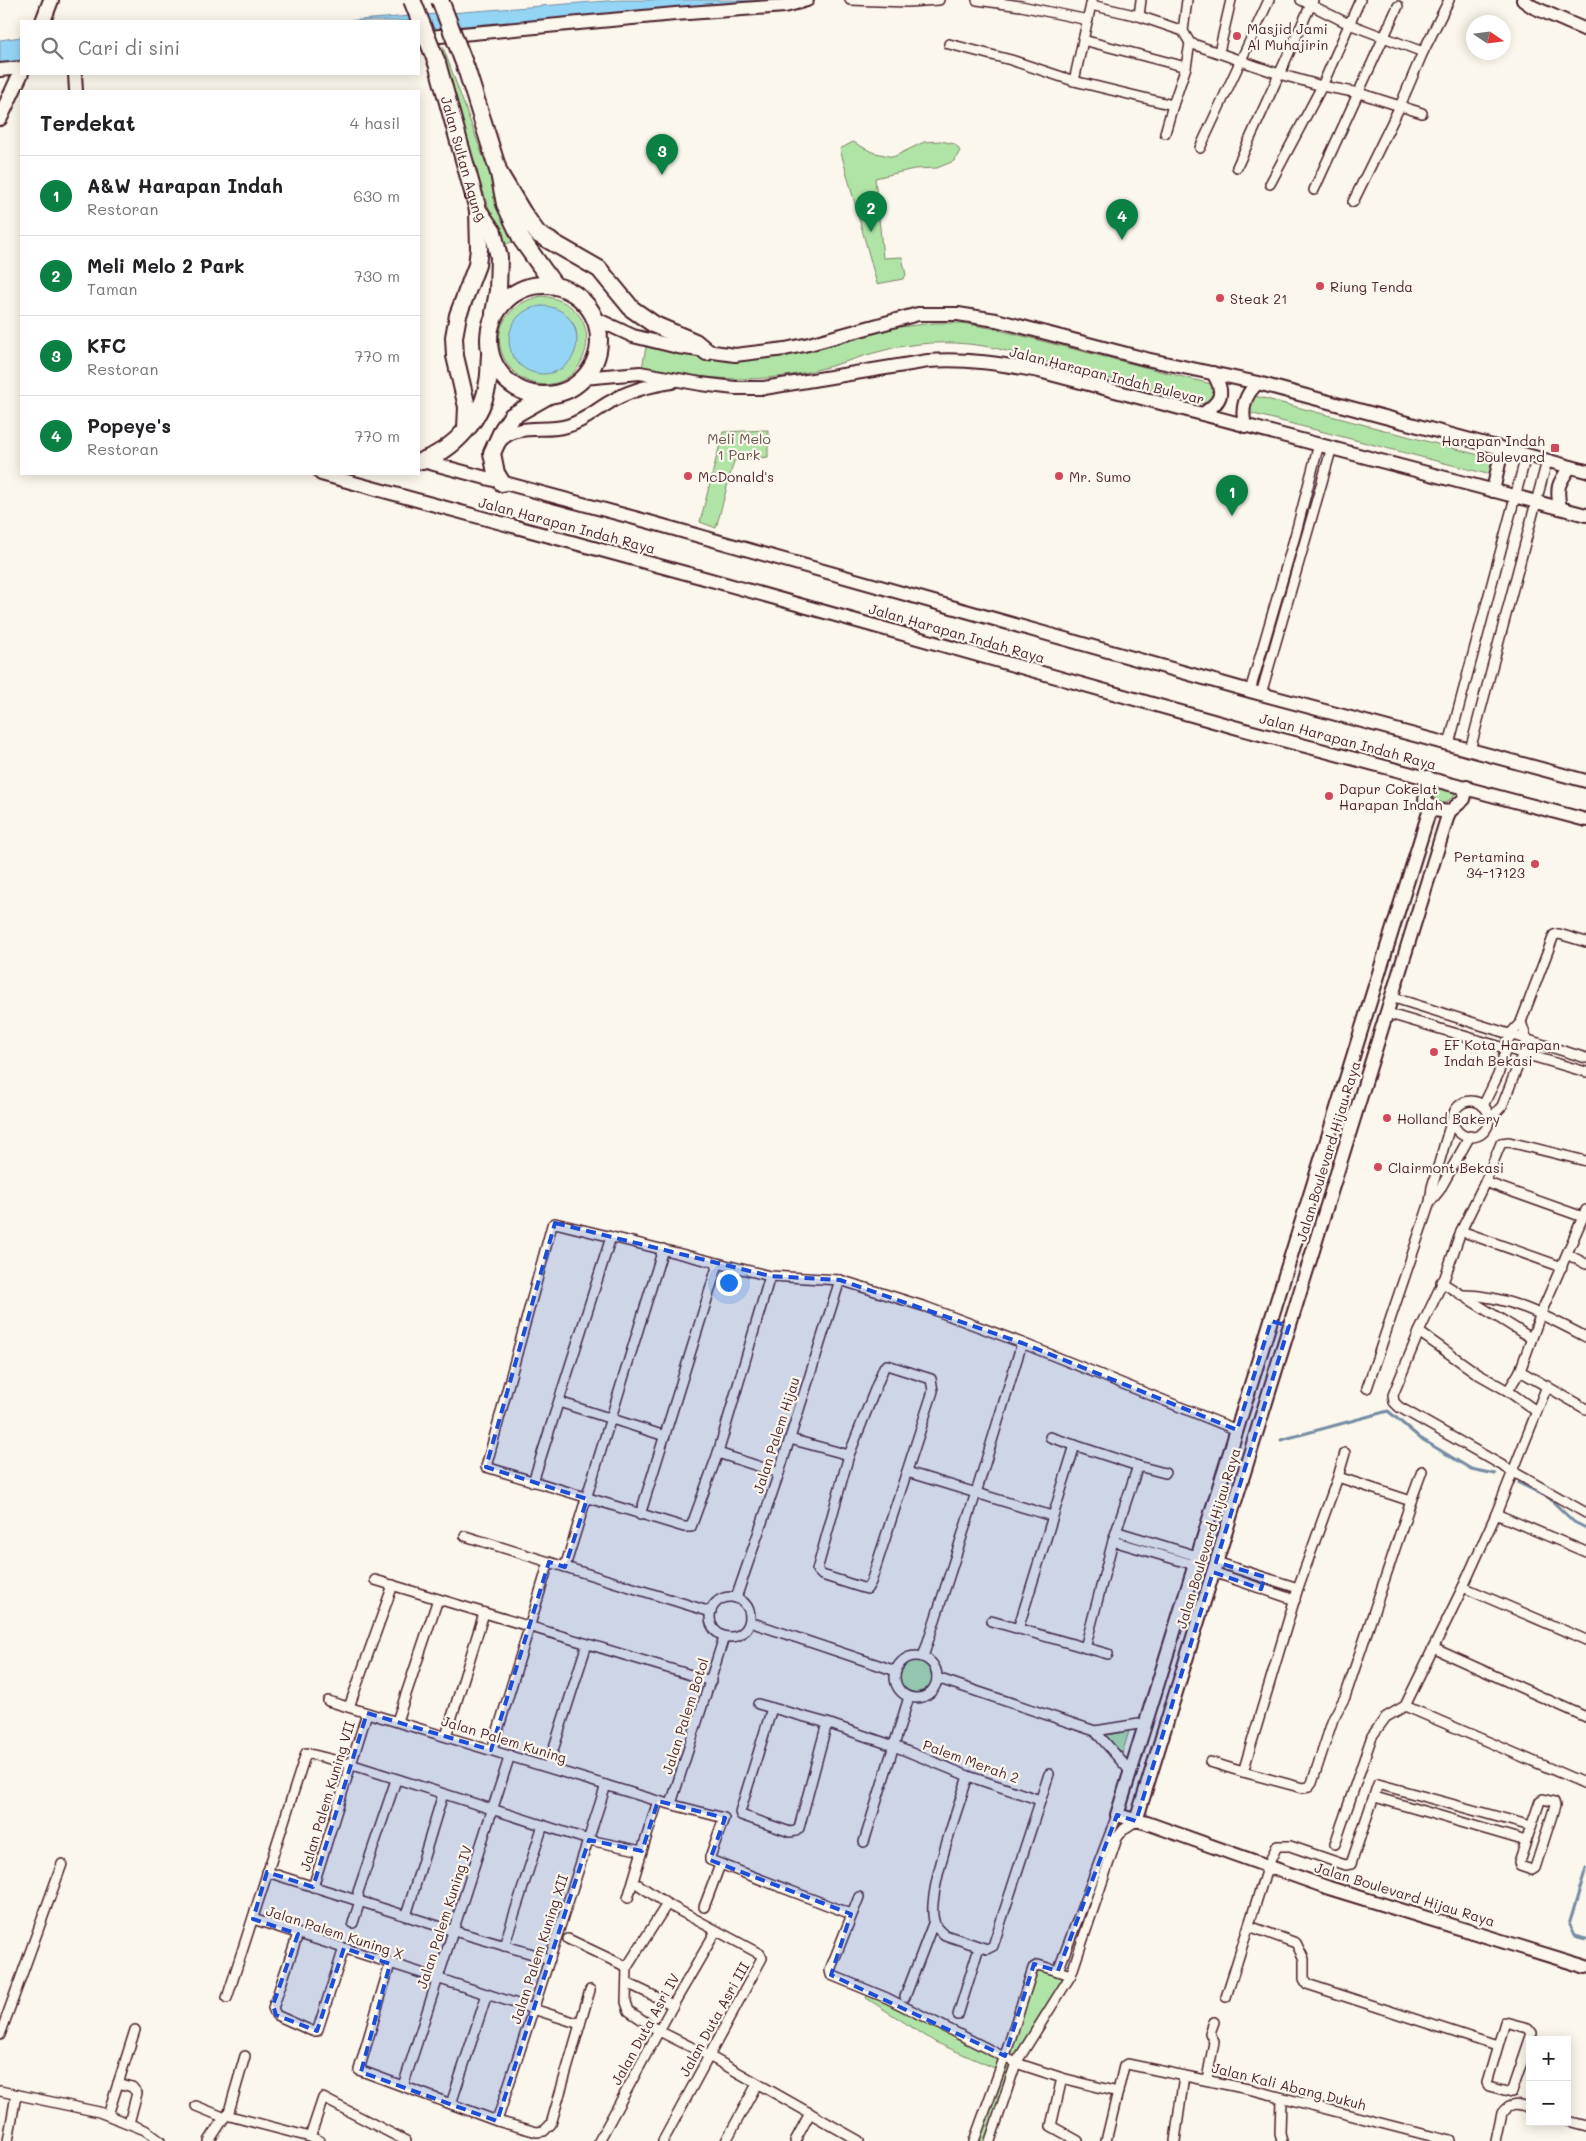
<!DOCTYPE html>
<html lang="id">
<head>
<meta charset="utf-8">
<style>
	body { margin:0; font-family:Mali,sans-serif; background:#f6f6f6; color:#202124 }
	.controls { position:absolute; right:15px; bottom:15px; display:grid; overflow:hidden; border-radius:0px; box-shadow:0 2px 12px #0003 }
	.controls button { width:45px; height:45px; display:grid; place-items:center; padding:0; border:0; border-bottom:1px solid #e0e0e0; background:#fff; color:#202124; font:25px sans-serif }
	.compass { position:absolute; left:1466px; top:15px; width:45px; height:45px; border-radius:50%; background:#fff; box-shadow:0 2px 12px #0003; rotate:103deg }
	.you { position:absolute; left:728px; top:1282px; width:18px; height:18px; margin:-12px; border:4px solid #fff; border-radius:50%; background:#1a73e8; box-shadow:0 0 0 8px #1a73e833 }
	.badge { display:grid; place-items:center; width:32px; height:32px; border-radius:50%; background:#0b8043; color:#fff; font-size:16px; font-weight:700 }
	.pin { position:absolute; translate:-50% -41px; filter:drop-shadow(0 1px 2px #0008) }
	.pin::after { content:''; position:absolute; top:26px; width:18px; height:15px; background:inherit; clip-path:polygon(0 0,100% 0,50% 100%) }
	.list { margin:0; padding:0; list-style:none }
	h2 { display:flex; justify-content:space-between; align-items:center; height:65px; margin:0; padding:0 20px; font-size:21px }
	h2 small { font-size:16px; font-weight:400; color:#757577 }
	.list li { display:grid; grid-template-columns:32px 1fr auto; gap:15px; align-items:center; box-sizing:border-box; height:80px; padding:0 20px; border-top:1px solid #e0e0e0 }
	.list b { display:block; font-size:19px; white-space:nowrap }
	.list p { margin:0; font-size:16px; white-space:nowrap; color:#757577 }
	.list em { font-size:16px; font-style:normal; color:#757577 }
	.icon { flex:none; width:28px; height:28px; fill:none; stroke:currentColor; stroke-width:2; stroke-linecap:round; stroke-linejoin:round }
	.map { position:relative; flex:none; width:1586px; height:2141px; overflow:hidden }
	.search { position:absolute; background:#fff; box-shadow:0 2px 12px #0003; left:20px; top:20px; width:400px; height:55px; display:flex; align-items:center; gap:12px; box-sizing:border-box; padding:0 18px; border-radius:0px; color:#757577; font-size:19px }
	.panel { position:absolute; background:#fff; box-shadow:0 2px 12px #0003; left:20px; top:90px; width:400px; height:385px; border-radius:0px }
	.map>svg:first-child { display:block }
</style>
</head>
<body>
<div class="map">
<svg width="1586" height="2141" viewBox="0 0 1586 2141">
	<rect width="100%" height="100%" fill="#fbf7ec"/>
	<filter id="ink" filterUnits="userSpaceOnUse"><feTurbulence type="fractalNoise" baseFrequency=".02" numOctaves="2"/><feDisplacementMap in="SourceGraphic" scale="10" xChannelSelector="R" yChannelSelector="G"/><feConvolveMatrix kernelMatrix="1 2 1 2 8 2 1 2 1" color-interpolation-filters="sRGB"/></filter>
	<g filter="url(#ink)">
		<g fill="#b0e4a6" stroke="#7d8268" fill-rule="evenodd">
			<path d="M443,47L514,241L502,246L433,48Z"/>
			<path d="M941,141L955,144L960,151L954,161L937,168L914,169L875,178L883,258L902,257L906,275L903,279L877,284L840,149L853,142L872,152L893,157L924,142Z"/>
			<path d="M542,296C615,305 589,398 533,383C519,379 509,370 503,356C490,326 513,301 542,296ZM542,306C570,314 584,325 573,356L515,358C504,333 515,311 542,306Z"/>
			<path d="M934,323H961L991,328L1215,385L1210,402L1204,404L995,348C959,341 929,341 893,348C866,354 839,365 812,371C750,385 703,378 642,368L646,347L710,358L750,360L824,348L892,328Z"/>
			<path d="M1255,396L1494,459L1491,475L1250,413L1251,403Z"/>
			<path d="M768,430V457L734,461L716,528L700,522L723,432Z"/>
			<path d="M1435,784L1456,790L1454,796L1445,803L1436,801L1433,797Z"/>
			<circle cx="916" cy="1677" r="21"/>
			<path d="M1129,1731L1122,1754L1105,1735Z"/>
			<path d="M1033,1968L1071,1975L1016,2063L990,2141H974L999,2070L935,2042L866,1998L869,1991L1005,2056Z"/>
		</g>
		<g fill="#94d5f5" stroke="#768ca4">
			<path d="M619,0H807L419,38V21H346Z"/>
			<path d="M21,37V68L0,70V40Z"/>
			<circle cx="543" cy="340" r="34"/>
		</g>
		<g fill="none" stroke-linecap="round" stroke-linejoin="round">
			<g stroke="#768ca4" stroke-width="3">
				<path d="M1281,1440L1388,1411L1420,1438L1471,1469L1495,1474"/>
				<path d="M1519,1483L1549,1498L1574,1522L1586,1528"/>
				<path d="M1586,1868L1569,1925L1574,1936L1586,1939"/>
			</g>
			<defs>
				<g id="street">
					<path d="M850,0L907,2L939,0"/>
					<path d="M977,0L1021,6L1088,20"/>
					<path d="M1187,0L1183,31L1190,43L1279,74L1322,86L1359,93L1422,113"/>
					<path d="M1301,0L1349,24L1423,52"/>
					<path d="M1091,5L1139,16L1183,31"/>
					<path d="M1139,16L1141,0"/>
					<path d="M1083,40L1186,67"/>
					<path d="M949,44L1011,60L1074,81L1173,105L1186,67L1190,43"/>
					<path d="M1219,52L1231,0"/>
					<path d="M1074,81L1092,0"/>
					<path d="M1165,133L1173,105"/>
					<path d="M1200,148L1269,0"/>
					<path d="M1237,167L1313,0"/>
					<path d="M1270,184L1322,86L1360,0"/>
					<path d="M1314,190L1398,6"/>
					<path d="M1353,202L1400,106L1423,52L1449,0"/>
					<path d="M1250,691L1295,536L1319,444"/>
					<path d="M1261,694L1332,447"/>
					<path d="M1449,744L1526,456"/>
					<path d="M1470,750L1547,461"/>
					<path d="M1391,997L1586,1058"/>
					<path d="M1386,1013L1586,1072"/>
					<circle cx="1471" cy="1119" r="18"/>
					<path d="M1483,1106L1498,1075L1510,1034L1521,1022L1554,935L1559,934L1586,942"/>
					<path d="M1489,1120L1502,1106L1523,1053L1527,1040L1521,1022"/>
					<path d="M1586,1161L1509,1142L1501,1143L1485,1182L1461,1231L1445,1277L1419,1332L1393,1395L1394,1402L1399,1407L1586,1513"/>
					<path d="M1485,1182L1583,1217"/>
					<path d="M1430,1202L1439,1191L1470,1136"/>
					<path d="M1586,1210L1541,1313L1520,1371L1586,1409"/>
					<path d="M1461,1231L1562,1267"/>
					<path d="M1567,1254L1586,1264"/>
					<path d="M770,1276L718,1453L691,1527H684L486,1467L552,1225L555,1223L770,1276L840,1280L926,1307L1022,1343L1237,1430"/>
					<path d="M1441,1282L1531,1338"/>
					<path d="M1463,1295C1507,1295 1548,1317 1586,1337"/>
					<path d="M1419,1332L1478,1374L1508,1391L1536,1411"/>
					<path d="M887,1365L931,1379L933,1391L871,1582L867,1589L863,1588L822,1575L817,1570L849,1455L884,1367Z"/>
					<path d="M1367,1388L1430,1202L1432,1187L1452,1119"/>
					<path d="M1508,1391L1520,1371"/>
					<path d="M559,1402L665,1436"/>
					<path d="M1050,1437L1138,1466L1165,1473"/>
					<path d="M790,1439L849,1455"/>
					<path d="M718,1453L779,1473"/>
					<path d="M907,1472L1052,1516"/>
					<path d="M1338,1477L1411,1501L1345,1697L1333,1719L1312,1783L1309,1787L1303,1788L1243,1772L1298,1588Z"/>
					<path d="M1338,1477L1345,1453"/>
					<path d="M533,1482L611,1237"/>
					<path d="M1411,1501L1422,1471"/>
					<path d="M1496,1514L1586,1552"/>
					<path d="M640,1515L718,1264"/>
					<path d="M1118,1532L1197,1556"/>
					<path d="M465,1536L711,1612"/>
					<path d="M1113,1541L1195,1565"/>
					<path d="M1216,1562L1298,1588"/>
					<path d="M565,1567L663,1249"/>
					<path d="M1213,1572L1295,1600"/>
					<path d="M375,1580L711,1681"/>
					<path d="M1463,1587L1586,1640"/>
					<circle cx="730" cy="1617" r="20"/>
					<path d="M736,1598L779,1473L840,1280"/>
					<path d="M991,1621L1108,1654"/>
					<path d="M750,1622L896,1671"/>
					<path d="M1018,1629L1075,1445"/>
					<path d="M1085,1648L1113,1541L1138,1466"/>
					<path d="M1433,1648L1586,1717"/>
					<circle cx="916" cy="1677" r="21"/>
					<path d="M923,1657L976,1493L1022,1343"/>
					<path d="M937,1678L1095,1731L1145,1723"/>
					<path d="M328,1701L658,1801L724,1818L710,1857V1860L851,1914"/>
					<path d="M758,1704L827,1723L894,1746L968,1776L1040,1800"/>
					<path d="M1405,1706L1586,1784"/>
					<path d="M349,1707L393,1585"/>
					<path d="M772,1708L740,1812L741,1815L790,1832L796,1831L799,1828L827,1723"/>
					<path d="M397,1721L438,1599"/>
					<path d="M1095,1731L1130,1771"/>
					<path d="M446,1736L484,1613"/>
					<path d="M492,1750L549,1562"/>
					<path d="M1210,1762L1243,1772"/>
					<path d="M548,1766L587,1644"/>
					<path d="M968,1776C959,1806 926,1894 934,1921C935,1927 940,1932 945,1935L987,1949L993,1946L1049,1774"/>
					<path d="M1375,1797L1526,1841"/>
					<path d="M1543,1799L1554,1802L1555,1806L1535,1868L1532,1870L1520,1866L1519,1862L1540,1801Z"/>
					<path d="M671,1804L724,1637"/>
					<path d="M864,1842L909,1697"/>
					<path d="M1335,1844L1372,1736L1386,1717L1405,1706L1463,1587L1496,1514L1547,1386"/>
					<path d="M267,1872L454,1931L550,1959"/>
					<path d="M639,1885L667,1904L760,1954L762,1958L663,2141"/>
					<path d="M313,1887L367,1713"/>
					<path d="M859,1897L830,1970L831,1975L887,1998L1016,2063L1062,2078L1051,2126L1078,2141"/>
					<path d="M628,1898L642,1851"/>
					<path d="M667,1904L627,1967L626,2002L629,2011L659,2031L709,2056L859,2141"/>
					<path d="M704,1907L720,1865"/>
					<path d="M406,1916L443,1794"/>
					<path d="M253,1919L580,2024"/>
					<path d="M353,1923L359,1904L358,1892L396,1780"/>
					<path d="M1249,1926L1296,1943L1304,1959V1979L1307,1984L1497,2046"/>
					<path d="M298,1934L273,2008L276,2015L312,2031H317L318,2029L344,1948"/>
					<path d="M568,1939L627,1967"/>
					<path d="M504,1946L543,1825"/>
					<path d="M390,1964L359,2070L497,2121L537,2132L544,2131L551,2124L590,1990"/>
					<path d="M1058,1971L1117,1815"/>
					<path d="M627,1983L673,2005"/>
					<path d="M905,1997L934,1921"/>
					<path d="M1226,1997L1268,1865L1277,1846H1290L1345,1865L1351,1864L1378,1784L1531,1826"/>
					<path d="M227,1998L306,1753L350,1764L589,1840L642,1851L658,1801"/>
					<path d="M958,2015L979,1947"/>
					<path d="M1505,2022L1528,2028L1532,2033L1512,2092L1489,2086L1487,2083Z"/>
					<path d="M0,2035L62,1864"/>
					<path d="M1062,2078L1118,2092"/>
					<path d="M1207,2079L1214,2042L1210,2033L1214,2022"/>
					<path d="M118,2083L132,2087L137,2093L129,2123"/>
					<path d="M403,2086L510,1755"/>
					<path d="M0,2091L99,2112L145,2130L160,2141"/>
					<path d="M1281,2098L1280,2134L1282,2141"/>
					<path d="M451,2104L487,1994"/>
					<path d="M196,2106L223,2117"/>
					<path d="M108,2115L135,2030"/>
					<path d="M228,2115L245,2056"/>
					<path d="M497,2121L606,1785"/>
					<path d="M1567,2121L1586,2126"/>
					<path d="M310,2137L323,2098L406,2141"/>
					<path d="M8,2141L16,2095"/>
					<path d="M209,2141L226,2115L310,2137L320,2141"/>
					<path d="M599,2141L673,2005L716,1931"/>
					<path d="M726,2141L757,2084"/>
					<path d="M795,2141L810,2113"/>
					<path d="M974,2141L1005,2056L1033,1968L1038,1965L1071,1975"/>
					<path d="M990,2141L1016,2063L1071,1975L1117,1838L1124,1829L1136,1821"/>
					<path d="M1106,2141L1124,2066L1127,2064L1253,2090L1450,2141"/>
					<path d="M1175,2141L1184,2076"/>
					<path d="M1496,2141L1502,2113C1509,2102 1519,2105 1530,2109"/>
				</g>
				<g id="secondary">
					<path d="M1523,0L1533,7L1586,30"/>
					<path d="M419,38L675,14L785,6L807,0"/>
					<path d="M0,70L21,68"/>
					<path d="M75,74L76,91"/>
					<path d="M594,318L633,336L678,347L735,355L785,349L809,344L918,314H958L996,320L1146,359L1258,383L1586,471"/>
					<path d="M583,378L640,373L701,384L735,388H764L928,361C966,358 1002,364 1039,371L1586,515"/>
					<path d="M1203,414C1221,401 1226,394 1213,373"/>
					<path d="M1245,426C1241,409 1244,395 1258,383"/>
					<path d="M499,442C516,422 544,433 567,426C583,422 596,410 610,402C628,391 651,385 672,382"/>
					<path d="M419,460L646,521L1250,691L1586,781"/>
					<path d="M321,474L704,578L1245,730L1586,820"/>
					<path d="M1493,491L1502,449"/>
					<path d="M1560,508C1556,487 1558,484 1570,467"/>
					<path d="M1428,777L1425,800L1434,810L1449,812L1464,799L1467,787"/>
					<path d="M1430,809L1117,1815L1147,1823L1329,1888L1586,1967"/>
					<path d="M1136,1821L1449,812"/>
				</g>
				<g id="primary">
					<path d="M43,21L51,0"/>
					<path d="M0,118L21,73"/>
				</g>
				<g id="highway">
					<path id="s1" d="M437,63L478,210L493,232L499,257L498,291L494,313"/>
					<path d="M466,68L499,173L505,204L522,240L554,285"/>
					<path d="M499,173L523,213L538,234L599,269L632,309L655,325L695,342L707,352"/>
					<circle cx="544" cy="340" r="55"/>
					<path d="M466,428L467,407L455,356L454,337L458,315L477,265L479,249L478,211"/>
					<path d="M422,461C455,449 483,418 488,382C490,373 489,364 490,355"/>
					<path d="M502,483L496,473L492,453L503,429L512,416L549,395"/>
				</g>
			</defs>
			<use href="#street" stroke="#4a1f2b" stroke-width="12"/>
			<use href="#secondary" stroke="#4a1f2b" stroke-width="16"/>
			<use href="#primary" stroke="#4a1f2b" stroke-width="18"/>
			<use href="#highway" stroke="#4a1f2b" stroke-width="20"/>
			<use href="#street" stroke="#fbf7ec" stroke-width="9"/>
			<use href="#secondary" stroke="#fbf7ec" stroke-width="12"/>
			<use href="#primary" stroke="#fbf7ec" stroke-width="14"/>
			<use href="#highway" stroke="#fbf7ec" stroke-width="16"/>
			<defs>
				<g id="highway-bridge">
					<path d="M412,0L437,63"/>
					<path d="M440,0L466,68"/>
				</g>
			</defs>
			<use href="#highway-bridge" stroke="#4a1f2b" stroke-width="20" stroke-linecap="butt"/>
			<use href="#highway-bridge" stroke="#fbf7ec" stroke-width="16"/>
		</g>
	</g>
	<path fill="#1d4ed8" fill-opacity="0.2" stroke="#1d4ed8" stroke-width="4" stroke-dasharray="10 6" stroke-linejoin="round" d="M555,1223L770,1276L840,1280L1022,1343L1237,1430L1271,1321L1289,1326L1216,1562L1265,1577L1261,1589L1213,1572L1136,1821L1117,1815L1058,1971L1034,1964L1005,2056L831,1975L851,1914L710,1860L725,1818L658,1801L642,1851L589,1840L497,2121L361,2072L390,1964L344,1948L317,2031L276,2015L273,2005L298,1934L253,1919L267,1872L313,1887L367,1713L491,1750L549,1562L565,1567L587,1499L486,1467Z"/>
	<g fill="#d1495b" stroke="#fbf7ec" stroke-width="2">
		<circle cx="1237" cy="36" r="5"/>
		<circle cx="1320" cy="286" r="5"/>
		<circle cx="1220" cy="298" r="5"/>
		<rect x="1550" y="443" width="10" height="10" rx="2.5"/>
		<circle cx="688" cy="476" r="5"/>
		<circle cx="1059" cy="476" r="5"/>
		<circle cx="1329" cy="796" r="5"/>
		<circle cx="1535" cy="864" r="5"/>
		<circle cx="1434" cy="1052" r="5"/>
		<circle cx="1387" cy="1118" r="5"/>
		<circle cx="1378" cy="1167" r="5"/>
	</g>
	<g text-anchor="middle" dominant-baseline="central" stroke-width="4.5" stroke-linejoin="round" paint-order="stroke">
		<g font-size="14" fill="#4a1f2b" stroke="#fbf7ec" text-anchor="start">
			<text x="1247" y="28">Masjid Jami<tspan x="1247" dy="16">Al Muhajirin</tspan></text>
			<text x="1330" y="286">Riung Tenda</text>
			<text x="1230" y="298">Steak 21</text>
			<text x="1545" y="440" text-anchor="end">Harapan Indah<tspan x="1545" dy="16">Boulevard</tspan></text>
			<text x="698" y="476">McDonald's</text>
			<text x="1069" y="476">Mr. Sumo</text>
			<text x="1339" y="788">Dapur Cokelat<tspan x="1339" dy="16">Harapan Indah</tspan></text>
			<text x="1525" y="856" text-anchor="end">Pertamina<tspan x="1525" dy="16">34-17123</tspan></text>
			<text x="1444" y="1044">EF Kota Harapan<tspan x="1444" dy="16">Indah Bekasi</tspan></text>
			<text x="1397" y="1118">Holland Bakery</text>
			<text x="1388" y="1167">Clairmont Bekasi</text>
		</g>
		<g font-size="14" fill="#4a1f2b" stroke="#fbf7ec">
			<text stroke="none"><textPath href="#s1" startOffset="99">Jalan Sultan Agung</textPath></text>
			<text transform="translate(1107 375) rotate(14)">Jalan Harapan Indah Bulevar</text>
			<text transform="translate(567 525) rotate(15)">Jalan Harapan Indah Raya</text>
			<text transform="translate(957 633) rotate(16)">Jalan Harapan Indah Raya</text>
			<text transform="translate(1348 741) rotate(15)">Jalan Harapan Indah Raya</text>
			<text transform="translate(1328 1151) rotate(-73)">Jalan Boulevard Hijau Raya</text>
			<text transform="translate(776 1435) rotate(-72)">Jalan Palem Hijau</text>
			<text transform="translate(1208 1538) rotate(-73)">Jalan Boulevard Hijau Raya</text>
			<text transform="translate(685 1716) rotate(-72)">Jalan Palem Botol</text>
			<text transform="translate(504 1739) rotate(17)">Jalan Palem Kuning</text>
			<text transform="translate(971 1761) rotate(20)">Palem Merah 2</text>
			<text transform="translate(327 1796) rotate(-73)">Jalan Palem Kuning VII</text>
			<text transform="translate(1405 1894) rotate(17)">Jalan Boulevard Hijau Raya</text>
			<text transform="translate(444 1917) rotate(-72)">Jalan Palem Kuning IV</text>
			<text transform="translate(335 1932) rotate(18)">Jalan Palem Kuning X</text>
			<text transform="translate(539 1949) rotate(-72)">Jalan Palem Kuning XII</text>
			<text transform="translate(714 2019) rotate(-61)">Jalan Duta Asri III</text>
			<text transform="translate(645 2029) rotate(-61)">Jalan Duta Asri IV</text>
			<text transform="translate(1289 2086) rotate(14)">Jalan Kali Abang Dukuh</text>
		</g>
		<g font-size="14" fill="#64504a" stroke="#fbf7ec">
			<text x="739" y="438">Meli Melo<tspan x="739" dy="16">1 Park</tspan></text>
		</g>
	</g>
</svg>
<div class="controls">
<button>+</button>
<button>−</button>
</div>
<svg class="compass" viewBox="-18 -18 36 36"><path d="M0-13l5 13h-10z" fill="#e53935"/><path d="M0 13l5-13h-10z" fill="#757577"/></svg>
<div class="you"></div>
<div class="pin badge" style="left:1232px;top:516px">1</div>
<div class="pin badge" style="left:871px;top:232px">2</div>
<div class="pin badge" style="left:662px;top:175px">3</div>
<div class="pin badge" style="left:1122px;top:240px">4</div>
<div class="search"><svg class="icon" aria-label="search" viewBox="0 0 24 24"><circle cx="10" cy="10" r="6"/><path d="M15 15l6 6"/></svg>Cari di sini</div>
<section class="panel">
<h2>Terdekat<small>4 hasil</small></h2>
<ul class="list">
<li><span class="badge">1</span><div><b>A&amp;W Harapan Indah</b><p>Restoran</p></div><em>630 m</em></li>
<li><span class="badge">2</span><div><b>Meli Melo 2 Park</b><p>Taman</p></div><em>730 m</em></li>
<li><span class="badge">3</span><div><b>KFC</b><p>Restoran</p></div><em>770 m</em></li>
<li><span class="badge">4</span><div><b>Popeye's</b><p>Restoran</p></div><em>770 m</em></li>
</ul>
</section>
</div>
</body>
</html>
